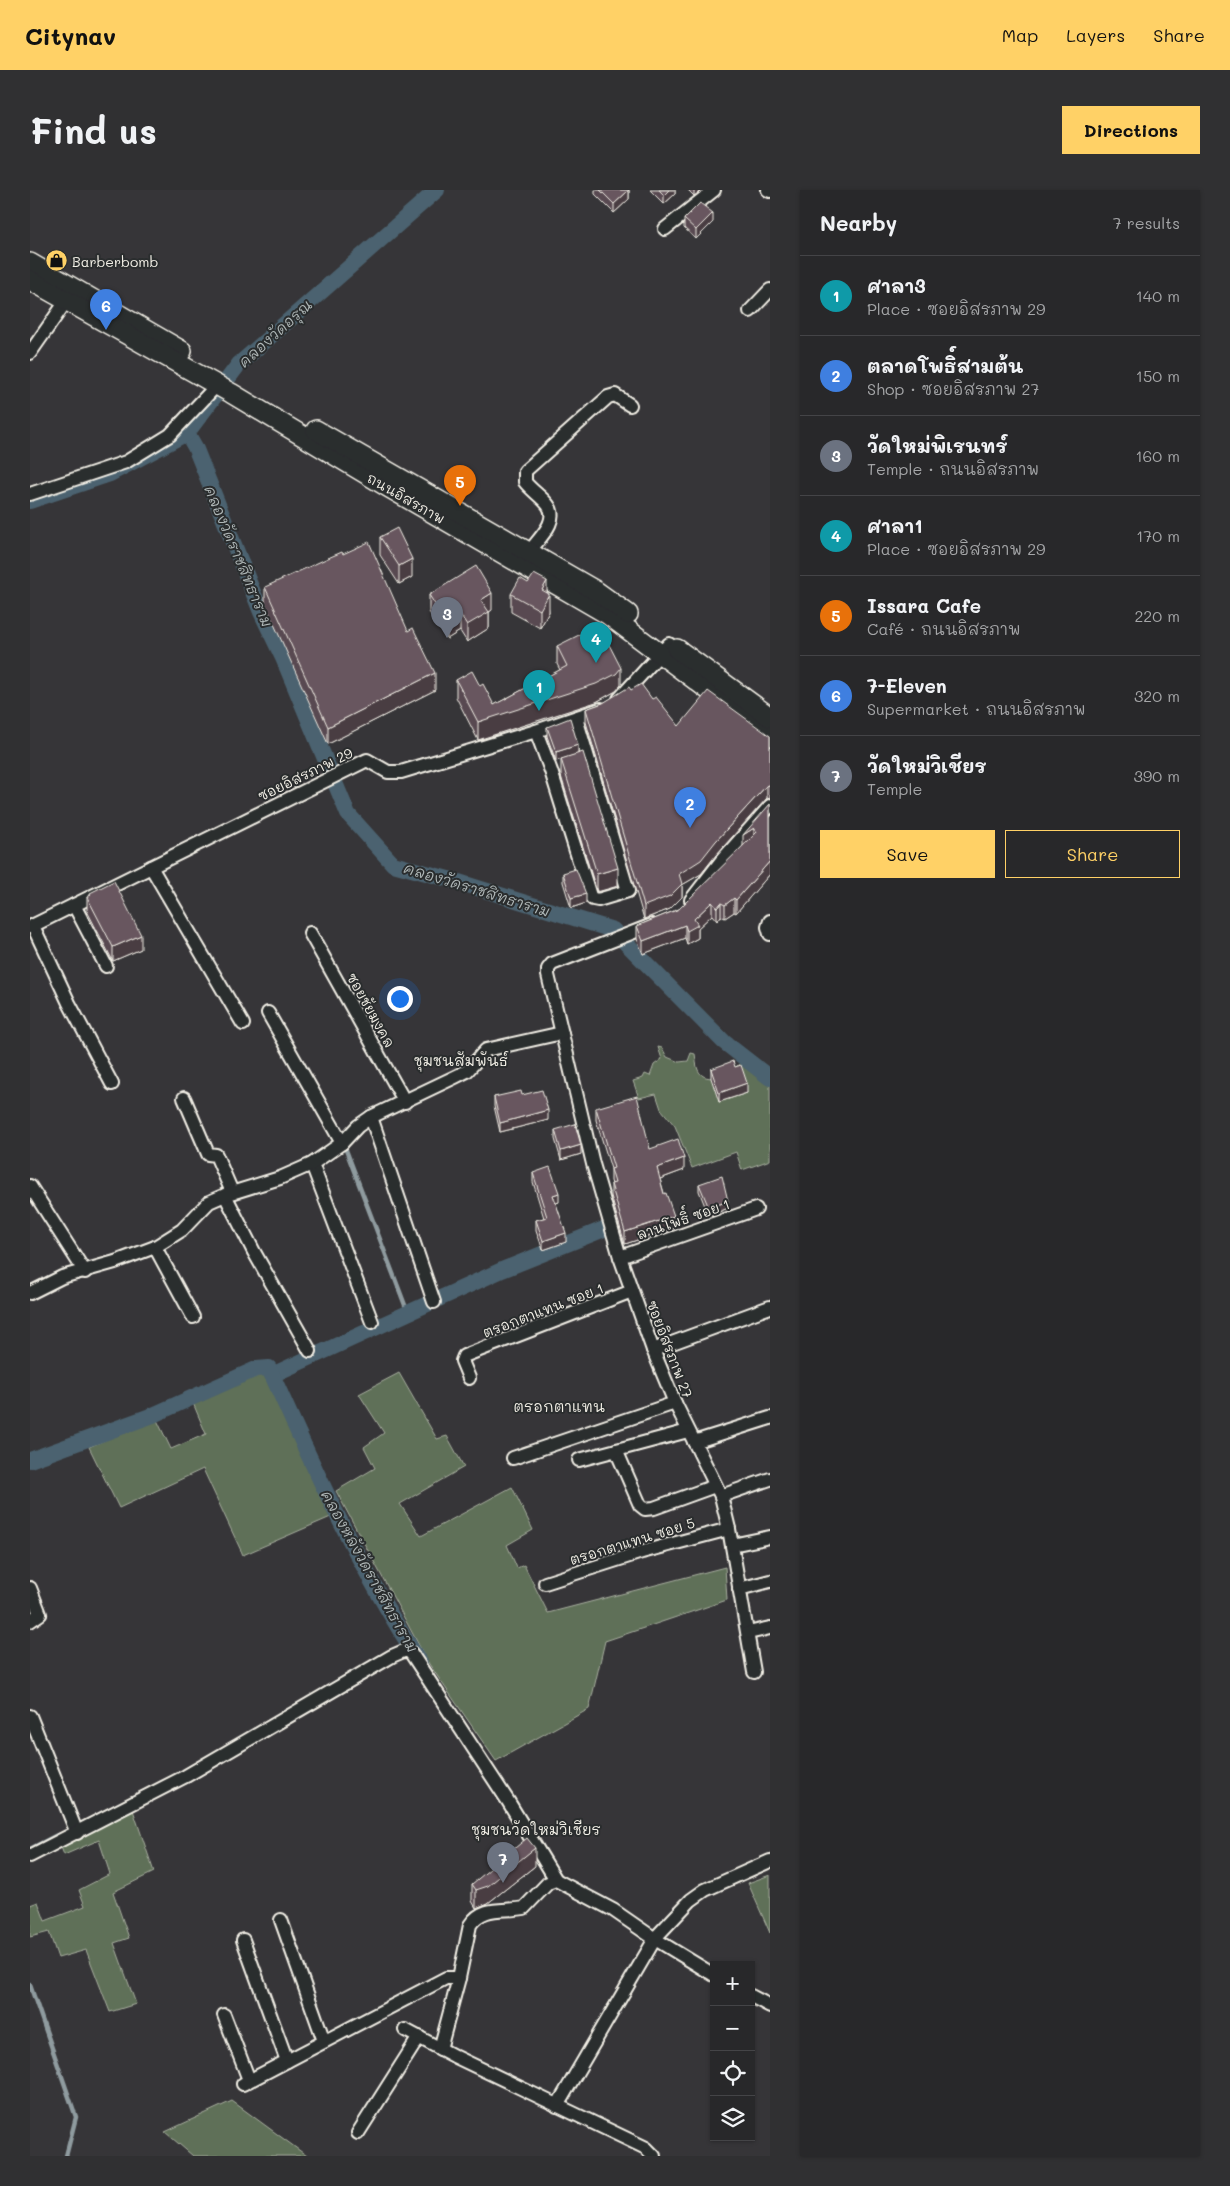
<!DOCTYPE html>
<html lang="en">
<head>
<meta charset="utf-8">
<style>
	body { margin:0; font-family:Mali,"Playpen Sans Thai",sans-serif; background:#303032; color:#f1f3f6 }
	.controls { position:absolute; right:15px; bottom:15px; display:grid; overflow:hidden; border-radius:0px; box-shadow:0 1px 4px #0004 }
	.controls button { width:45px; height:45px; display:grid; place-items:center; padding:0; border:0; border-bottom:1px solid #444447; background:#28282a; color:#f1f3f6; font:25px sans-serif }
	.you { position:absolute; left:369px; top:808px; width:18px; height:18px; margin:-12px; border:4px solid #fff; border-radius:50%; background:#1a73e8; box-shadow:0 0 0 8px #1a73e833 }
	.badge { display:grid; place-items:center; width:32px; height:32px; border-radius:50%; background:#ffd166; color:#fff; font-size:16px; font-weight:700 }
	.pin { position:absolute; translate:-50% -41px; filter:drop-shadow(0 1px 2px #0008) }
	.pin::after { content:''; position:absolute; top:26px; width:18px; height:15px; background:inherit; clip-path:polygon(0 0,100% 0,50% 100%) }
	.list { margin:0; padding:0; list-style:none }
	h2 { display:flex; justify-content:space-between; align-items:center; height:65px; margin:0; padding:0 20px; font-size:21px }
	h2 small { font-size:16px; font-weight:400; color:#a5a6a8 }
	.list li { display:grid; grid-template-columns:32px 1fr auto; gap:15px; align-items:center; box-sizing:border-box; height:80px; padding:0 20px; border-top:1px solid #444447 }
	.list b { display:block; font-size:19px; white-space:nowrap }
	.list p { margin:0; font-size:16px; white-space:nowrap; color:#a5a6a8 }
	.list em { font-size:16px; font-style:normal; color:#a5a6a8 }
	.actions { display:flex; gap:10px; padding:15px 20px }
	.actions a { flex:1; padding:11px 0; border:1px solid #ffd166; border-radius:0px; text-align:center; font-size:18px; color:#ffd166 }
	.actions .main { background:#ffd166; color:#111 }
	.icon { flex:none; width:28px; height:28px; fill:none; stroke:currentColor; stroke-width:2; stroke-linecap:round; stroke-linejoin:round }
	.map { position:relative; flex:none; width:740px; height:1966px; overflow:hidden; border-radius:0px }
	header { display:flex; align-items:center; gap:30px; box-sizing:border-box; height:70px; padding:0 25px; background:#ffd166; color:#111 }
	header strong { font-size:24px }
	nav { display:flex; gap:28px; margin-inline-start:auto; font-size:18px }
	.intro { display:flex; align-items:center; justify-content:space-between; box-sizing:border-box; height:120px; padding:0 30px }
	h1 { margin:0; font-size:35px }
	.button { padding:12px 22px; border-radius:0px; background:#ffd166; color:#111; font-size:18px; font-weight:700 }
	main { display:flex; gap:30px; padding:0 30px }
	aside { flex:1; background:#28282a; border-radius:0px; box-shadow:0 1px 4px #0004 }
	.map>svg:first-child { display:block }
</style>
</head>
<body>
<header>
<strong>Citynav</strong>
<nav><a>Map</a><a>Layers</a><a>Share</a></nav>
</header>
<div class="intro"><h1>Find us</h1><a class="button">Directions</a></div>
<main>
<div class="map">
<svg width="740" height="1966" viewBox="0 0 740 1966">
	<rect width="100%" height="100%" fill="#363538"/>
	<filter id="ink" filterUnits="userSpaceOnUse"><feTurbulence type="fractalNoise" baseFrequency=".02" numOctaves="2"/><feDisplacementMap in="SourceGraphic" scale="10" xChannelSelector="R" yChannelSelector="G"/><feConvolveMatrix kernelMatrix="1 2 1 2 8 2 1 2 1" color-interpolation-filters="sRGB"/></filter>
	<g filter="url(#ink)">
		<g fill="#5e6f58" stroke="#a9b0a0">
			<path d="M628,857L632,858L637,867L649,872L658,871L661,863L665,864C666,869 666,876 668,880C676,897 702,882 710,873L740,893V970L712,980L706,962L662,978L645,936L631,919L626,904L609,908L603,891L613,888L615,884L620,886L624,875L632,869Z"/>
			<path d="M235,1183L303,1326L213,1365L173,1279L89,1318L59,1257L126,1228L141,1259L176,1244L163,1213Z"/>
			<path d="M369,1183L407,1249L417,1246L434,1277L370,1314L391,1346L482,1297L503,1340L477,1355L487,1378L494,1375L518,1423L695,1377L697,1410L575,1451L559,1519L466,1571L399,1474L306,1301L345,1278L334,1257L354,1243L329,1204Z"/>
			<path d="M103,1620L124,1682L83,1702L99,1748L84,1753L106,1814L80,1822L56,1760L28,1768L19,1742L0,1747V1715L8,1712L15,1731L55,1716L49,1700L80,1684L69,1650L34,1665L31,1657Z"/>
			<path d="M740,1685V1743L718,1693Z"/>
			<path d="M202,1911L277,1966H163L135,1942Z"/>
		</g>
		<g fill="none" stroke-linecap="round" stroke-linejoin="round">
			<g stroke="#8f9b9f" stroke-width="4.5">
				<path d="M316,960L378,1123"/>
				<path d="M0,1659L27,1645"/>
				<path d="M0,1795L46,1927L36,1966"/>
			</g>
			<g stroke="#4b626f" stroke-width="16">
				<path d="M157,243L165,257L231,422L253,468L318,624L363,674L422,690L583,740L694,852L740,888"/>
				<path d="M0,311L80,284L157,243L209,174L407,0"/>
				<path d="M242,1185L472,1080L574,1039"/>
				<path d="M0,1270L123,1225L226,1179L239,1178C284,1279 330,1380 390,1472"/>
			</g>
			<defs>
				<g id="minor">
					<path d="M738,0L740,1"/>
					<path d="M635,39L684,0"/>
					<path d="M720,121L740,100"/>
					<path d="M0,163L37,110"/>
					<path d="M0,304L96,272L140,245L187,195"/>
					<path d="M499,362C508,349 530,331 518,315C512,307 501,300 495,292V281L578,207L585,205L600,215"/>
					<path d="M589,509L639,454"/>
					<path d="M506,541L521,581L560,706L563,709L568,710L598,701L546,528"/>
					<path d="M121,677L213,834"/>
					<path d="M661,710L692,670L740,616"/>
					<path d="M44,715L76,776"/>
					<path d="M740,731L738,737L740,744"/>
					<path d="M622,735L522,774L518,779V785L563,974L590,1067L623,1160L645,1213L691,1306L699,1339L724,1482"/>
					<path d="M3,736L39,813L82,894"/>
					<path d="M0,737L331,573L337,570L358,582H371L506,541L571,519"/>
					<path d="M280,743L375,912"/>
					<path d="M238,823L312,953"/>
					<path d="M154,908L178,964L186,965L202,1002"/>
					<path d="M341,927L404,1112"/>
					<path d="M282,974L342,1132"/>
					<path d="M0,996L55,1082"/>
					<path d="M195,1005L224,1062L280,1161"/>
					<path d="M125,1057L163,1127"/>
					<path d="M590,1067L726,1019"/>
					<path d="M0,1103L32,1087L85,1072L125,1057L152,1040L179,1012L195,1005L250,988L282,974L312,953L328,936L341,927L425,887L437,881L456,860L532,843"/>
					<path d="M623,1160L740,1117"/>
					<path d="M439,1188L432,1171L434,1166L602,1101"/>
					<path d="M664,1252L740,1228"/>
					<path d="M586,1260L610,1315L615,1319L624,1318L685,1296"/>
					<path d="M483,1268L645,1213"/>
					<path d="M549,1270L658,1241"/>
					<path d="M691,1306L740,1289"/>
					<path d="M702,1355L740,1347"/>
					<path d="M515,1393L612,1362L699,1339"/>
					<path d="M0,1398L10,1424L0,1431"/>
					<path d="M709,1399L740,1391"/>
					<path d="M718,1443L740,1438"/>
					<path d="M0,1526L47,1643"/>
					<path d="M0,1666L156,1586L362,1466L376,1460L381,1463L478,1611L526,1690"/>
					<path d="M251,1730L294,1851"/>
					<path d="M213,1750L257,1871"/>
					<path d="M429,1788L440,1735C453,1715 473,1722 494,1718L518,1693L526,1690L583,1720L625,1749L684,1785"/>
					<path d="M721,1806L740,1816"/>
					<path d="M194,1825L219,1890"/>
					<path d="M375,1840L424,1866L616,1958L624,1966"/>
					<path d="M213,1894L416,1788H429L410,1859"/>
					<path d="M527,1916L626,1747L661,1710L675,1700L740,1671"/>
					<path d="M328,1943L389,1847"/>
				</g>
				<g id="secondary">
					<path d="M0,73L152,161"/>
					<path d="M0,90L201,203L358,297L577,424L740,546"/>
					<path d="M286,240L566,401L598,424"/>
					<path d="M647,459L740,527"/>
				</g>
			</defs>
			<use href="#minor" stroke="#f4f1e8" stroke-width="16"/>
			<use href="#secondary" stroke="#f4f1e8" stroke-width="22"/>
			<use href="#minor" stroke="#2a2d2e" stroke-width="12"/>
			<use href="#secondary" stroke="#2a2d2e" stroke-width="19"/>
		</g>
		<g fill="#594a51" stroke="#f4f1e8">
			<path d="M565,0H599V9L584,23L565,4Z"/>
			<path d="M620,0H645V4L634,14Z"/>
			<path d="M658,0H672L664,6Z"/>
			<path d="M654,29L683,32L666,49L654,38Z"/>
			<path d="M350,347L382,387L369,394L350,365Z"/>
			<path d="M235,397L405,500L298,554L235,414Z"/>
			<path d="M517,402L519,422L510,438L481,422V404Z"/>
			<path d="M399,405L462,420L459,422V438L437,452L430,441L417,449L399,422Z"/>
			<path d="M527,456L591,495L586,501L566,512L448,550L426,507V490L450,496L464,515L530,480L527,474Z"/>
			<path d="M601,500L622,509L649,536L740,546V609L737,608L686,665L671,684L652,695V707L640,719L614,729L556,532V519L573,513Z"/>
			<path d="M517,537L548,563L588,696L567,702L531,586V569L526,571L517,546Z"/>
			<path d="M740,614V684L706,723L704,722L695,728L691,726L687,731L682,725L668,738V748L657,754L655,748L613,764L607,749V736L649,719L713,657Z"/>
			<path d="M533,683L556,713L541,718L533,692Z"/>
			<path d="M60,703L111,759L83,771L57,721V707L60,706Z"/>
			<path d="M705,877L717,903L689,912L681,888V879Z"/>
			<path d="M492,905L518,930L470,942L464,916V907Z"/>
			<path d="M566,918L620,959L654,980L630,989L644,1038L595,1054L581,1006V994H582L581,991V979L566,930Z"/>
			<path d="M525,940L551,964L531,970L525,949Z"/>
			<path d="M503,983L529,1012L526,1013L536,1052L513,1060L506,1040V1030L514,1028L503,992Z"/>
			<path d="M669,994L698,1018L679,1026L669,1001Z"/>
			<path d="M505,1676L458,1713L446,1718L442,1711V1694Z"/>
		</g>
		<g fill="#483c42" stroke="#f4f1e8">
			<path d="M599,0V9L584,23V14Z"/>
			<path d="M639,0H645V4L634,14V5Z"/>
			<path d="M664,0H672L664,6Z"/>
			<path d="M683,23V32L666,49V40Z"/>
			<path d="M382,369V387L369,394V376Z"/>
			<path d="M517,391V408L519,404V422L510,438V420L512,400Z"/>
			<path d="M462,403V420L459,422V438L437,452V435L451,410Z"/>
			<path d="M430,424V441L417,449V433Z"/>
			<path d="M591,478V495L586,501L566,512L448,550V532Z"/>
			<path d="M405,483V500L298,554V537Z"/>
			<path d="M548,555V564L526,571V562Z"/>
			<path d="M737,595V608L686,665L671,684L652,695V707L640,719L614,729V716L686,651Z"/>
			<path d="M724,638V652L713,659V645Z"/>
			<path d="M740,671V684L706,723V710Z"/>
			<path d="M588,678V696L567,702V684Z"/>
			<path d="M556,704V713L541,718V708Z"/>
			<path d="M704,708V722L695,728V715Z"/>
			<path d="M682,712V725L668,738V748L657,754V741L664,729Z"/>
			<path d="M691,713V726L687,731V718Z"/>
			<path d="M655,735V748L613,764V751Z"/>
			<path d="M111,745V759L83,771V757Z"/>
			<path d="M717,893V903L689,912V903Z"/>
			<path d="M518,920V930L470,942V933Z"/>
			<path d="M551,955V964L531,970V961Z"/>
			<path d="M654,968V980L627,990V978Z"/>
			<path d="M529,1003V1012L523,1014V1005Z"/>
			<path d="M698,1011V1018L679,1026V1018Z"/>
			<path d="M644,1026V1038L595,1054V1042Z"/>
			<path d="M536,1043V1052L513,1060V1051Z"/>
			<path d="M505,1658V1676L458,1713L446,1718V1700Z"/>
		</g>
		<g fill="#67565e" stroke="#f4f1e8">
			<path d="M570,0H599L584,14Z"/>
			<path d="M629,0H639L634,5Z"/>
			<path d="M670,13L683,23L666,40L654,29Z"/>
			<path d="M367,338L382,369L369,376L350,347Z"/>
			<path d="M339,352L378,441L383,438L405,483L298,537L235,397L298,368L312,362L313,364Z"/>
			<path d="M446,376L462,403L451,410L459,422L437,435L430,424L417,433L399,405Z"/>
			<path d="M504,384L517,391L512,400L519,404L510,420L481,404L490,388L498,393Z"/>
			<path d="M569,435L591,478L586,484L566,494L448,532L426,490L442,481L450,496L453,494L464,515L537,476L527,456Z"/>
			<path d="M611,494L622,509L626,507L649,536L678,501L740,546V596L737,595L686,651L671,670L649,684L652,694L640,706L614,716L556,519L573,513L599,497L601,500Z"/>
			<path d="M540,528L548,555L526,562L517,537Z"/>
			<path d="M553,562L588,678L567,684L531,569Z"/>
			<path d="M740,614V671L706,710L704,708L695,715L691,713L687,718L682,712L664,729L668,735L657,741L655,735L613,751L607,736L649,719L727,642L724,638L713,645Z"/>
			<path d="M546,679L556,704L541,708L533,683Z"/>
			<path d="M84,691L111,745L83,757L57,707L61,705L60,703Z"/>
			<path d="M703,871L705,877L711,875L717,893L689,903L681,879Z"/>
			<path d="M512,900L518,920L470,933L464,907L491,901L492,905Z"/>
			<path d="M607,906L620,959L648,949L654,968L627,978L634,1004L636,1003L644,1026L595,1042L581,994L585,993L581,979L584,978L566,918Z"/>
			<path d="M545,934L551,955L531,961L525,940Z"/>
			<path d="M520,977L529,1003L523,1005L536,1043L513,1051L506,1030L517,1027L503,983Z"/>
			<path d="M692,986L698,1011L679,1018L669,994Z"/>
			<path d="M497,1648L505,1658L458,1696L446,1700L442,1694Z"/>
		</g>
	</g>
	<defs>
		<symbol id="shop-disc" viewBox="-11 -11 22 22"><circle r="9.5" fill="#ffd166" stroke="#2a2d2e"/><path d="M-5-2.5h2.3a2.7 3.5 0 0 1 5.4 0H5L5.5 6h-11ZM-1.5-2.5h3a1.5 2.3 0 0 0-3 0Z" fill="#111"/></symbol>
	</defs>
	<g fill-rule="evenodd">
		<use href="#shop-disc" x="14" y="58" width="25" height="25"/>
	</g>
	<g text-anchor="middle" dominant-baseline="central" stroke-width="4" stroke-linejoin="round" paint-order="stroke">
		<g font-size="14" fill="#f4f1e8" stroke="#2a2d2e" text-anchor="start">
			<text x="42" y="71">Barberbomb</text>
		</g>
		<g font-size="14" fill="#f4f1e8" stroke="#2a2d2e">
			<text transform="translate(376 308) rotate(30)">ถนนอิสรภาพ</text>
			<text transform="translate(275 584) rotate(-26)">ซอยอิสรภาพ 29</text>
			<text transform="translate(341 820) rotate(61)">ซอยชัยมงคล</text>
			<text transform="translate(653 1029) rotate(-19)">ลานโพธิ์ ซอย 1</text>
			<text transform="translate(513 1120) rotate(-21)">ตรอกตาแทน ซอย 1</text>
			<text transform="translate(640 1159) rotate(69)">ซอยอิสรภาพ 27</text>
			<text transform="translate(602 1351) rotate(-17)">ตรอกตาแทน ซอย 5</text>
		</g>
		<g font-size="15" font-style="italic" fill="#b0b8b8" stroke="#2a2d2e">
			<text transform="translate(245 143) rotate(-42)">คลองวัดอรุณ</text>
			<text transform="translate(209 366) rotate(67)">คลองวัดราชสิทธาราม</text>
			<text transform="translate(447 699) rotate(17)">คลองวัดราชสิทธาราม</text>
			<text transform="translate(340 1381) rotate(61)">คลองหลังวัดราชสิทธาราม</text>
		</g>
		<g font-size="15" fill="#f4f1e8" stroke="#2a2d2e">
			<text x="431" y="870">ชุมชนสัมพันธ์</text>
			<text x="529" y="1216">ตรอกตาแทน</text>
			<text x="506" y="1639">ชุมชนวัดใหม่วิเชียร</text>
		</g>
	</g>
</svg>
<div class="controls">
<button>+</button>
<button>−</button>
<button><svg class="icon" aria-label="locate" viewBox="0 0 24 24"><circle cx="12" cy="12" r="6"/><path d="M12 2v4M12 18v4M2 12h4M18 12h4"/></svg></button>
<button><svg class="icon" aria-label="layers" viewBox="0 0 24 24"><path d="M12 4l9 5-9 5-9-5zM3 14l9 5 9-5"/></svg></button>
</div>
<div class="you"></div>
<div class="pin badge" style="left:509px;top:521px;background:#0f9aa8">1</div>
<div class="pin badge" style="left:660px;top:638px;background:#3f7fe0">2</div>
<div class="pin badge" style="left:417px;top:448px;background:#6b7280">3</div>
<div class="pin badge" style="left:566px;top:473px;background:#0f9aa8">4</div>
<div class="pin badge" style="left:430px;top:316px;background:#e8710a">5</div>
<div class="pin badge" style="left:76px;top:140px;background:#3f7fe0">6</div>
<div class="pin badge" style="left:473px;top:1693px;background:#6b7280">7</div>
</div>
<aside>
<h2>Nearby<small>7 results</small></h2>
<ul class="list">
<li><span class="badge" style="background:#0f9aa8">1</span><div><b>ศาลา3</b><p>Place · ซอยอิสรภาพ 29</p></div><em>140 m</em></li>
<li><span class="badge" style="background:#3f7fe0">2</span><div><b>ตลาดโพธิ์สามต้น</b><p>Shop · ซอยอิสรภาพ 27</p></div><em>150 m</em></li>
<li><span class="badge" style="background:#6b7280">3</span><div><b>วัดใหม่พิเรนทร์</b><p>Temple · ถนนอิสรภาพ</p></div><em>160 m</em></li>
<li><span class="badge" style="background:#0f9aa8">4</span><div><b>ศาลา1</b><p>Place · ซอยอิสรภาพ 29</p></div><em>170 m</em></li>
<li><span class="badge" style="background:#e8710a">5</span><div><b>Issara Cafe</b><p>Café · ถนนอิสรภาพ</p></div><em>220 m</em></li>
<li><span class="badge" style="background:#3f7fe0">6</span><div><b>7-Eleven</b><p>Supermarket · ถนนอิสรภาพ</p></div><em>320 m</em></li>
<li><span class="badge" style="background:#6b7280">7</span><div><b>วัดใหม่วิเชียร</b><p>Temple</p></div><em>390 m</em></li>
</ul>
<div class="actions"><a class="main">Save</a><a>Share</a></div>
</aside>
</main>
</body>
</html>
